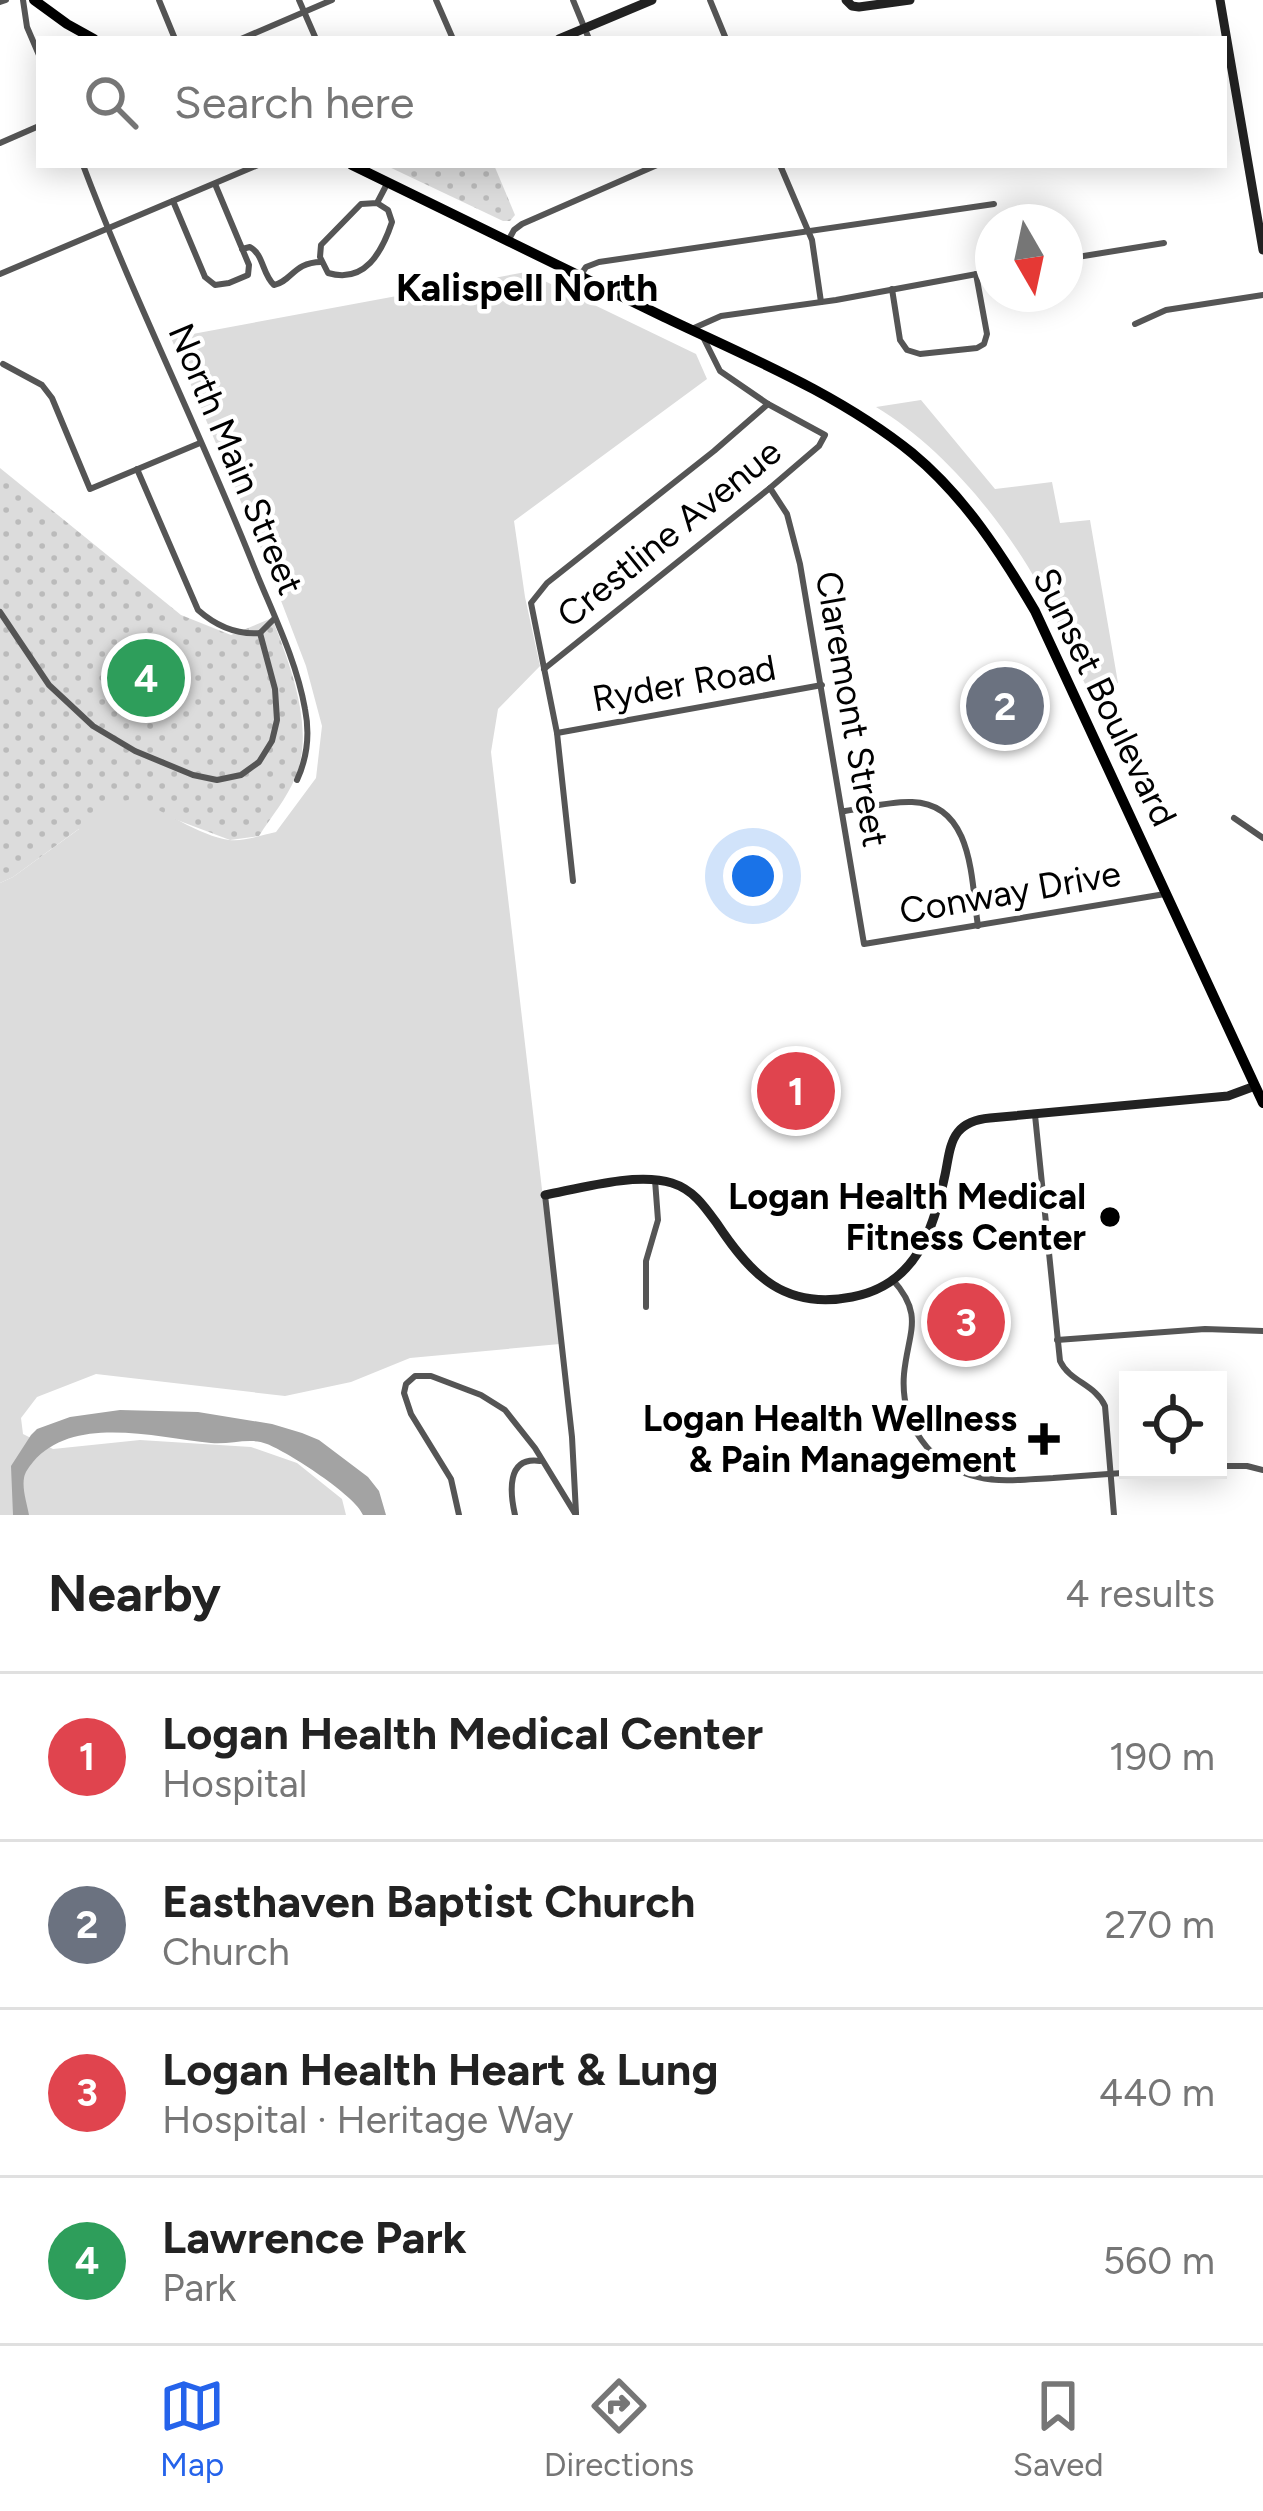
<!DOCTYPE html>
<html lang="en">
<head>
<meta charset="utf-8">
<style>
	body { margin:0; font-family:Figtree,sans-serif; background:#f2f2f2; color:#222 }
	.controls { position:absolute; right:36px; bottom:36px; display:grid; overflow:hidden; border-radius:0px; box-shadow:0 6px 30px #0003 }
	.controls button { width:108px; height:108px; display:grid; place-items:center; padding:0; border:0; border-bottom:3px solid #e0e0e0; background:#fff; color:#222; font:60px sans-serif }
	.compass { position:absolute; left:975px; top:204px; width:108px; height:108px; border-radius:50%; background:#fff; box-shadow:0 6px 30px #0003; rotate:171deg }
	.you { position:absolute; left:753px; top:876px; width:42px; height:42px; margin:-30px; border:9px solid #fff; border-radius:50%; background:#1a73e8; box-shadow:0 0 0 18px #1a73e833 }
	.badge { display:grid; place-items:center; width:78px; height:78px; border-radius:50%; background:#2563eb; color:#fff; font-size:39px; font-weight:700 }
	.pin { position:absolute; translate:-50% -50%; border:6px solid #fff; box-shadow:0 3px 12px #0006 }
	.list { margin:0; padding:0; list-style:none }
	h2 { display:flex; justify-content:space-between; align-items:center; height:156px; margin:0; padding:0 48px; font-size:51px }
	h2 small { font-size:39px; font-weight:400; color:#767676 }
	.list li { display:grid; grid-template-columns:78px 1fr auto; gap:36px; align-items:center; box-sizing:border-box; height:168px; padding:0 48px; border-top:3px solid #e0e0e0 }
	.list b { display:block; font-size:45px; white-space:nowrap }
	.list p { margin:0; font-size:39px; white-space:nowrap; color:#767676 }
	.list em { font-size:39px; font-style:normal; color:#767676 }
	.icon { flex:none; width:66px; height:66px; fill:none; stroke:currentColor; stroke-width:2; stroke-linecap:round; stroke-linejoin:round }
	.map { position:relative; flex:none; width:1263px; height:1515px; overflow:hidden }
	.search { position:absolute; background:#fff; box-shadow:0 6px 30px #0003; left:36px; right:36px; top:36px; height:132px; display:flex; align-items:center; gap:30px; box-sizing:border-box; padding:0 42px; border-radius:0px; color:#767676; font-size:45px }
	.sheet { height:828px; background:#fff }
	nav { display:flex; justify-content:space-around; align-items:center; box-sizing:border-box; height:168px; border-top:3px solid #e0e0e0; background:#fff; font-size:33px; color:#767676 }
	nav a { display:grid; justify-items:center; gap:6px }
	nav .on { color:#2563eb }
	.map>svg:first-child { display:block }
</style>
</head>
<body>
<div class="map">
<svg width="1263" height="1515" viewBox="0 0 1263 1515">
	<defs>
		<pattern id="park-dots" width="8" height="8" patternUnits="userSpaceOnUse" patternTransform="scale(3)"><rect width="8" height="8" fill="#dcdcdc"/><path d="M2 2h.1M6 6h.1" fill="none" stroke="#bbb" stroke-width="1.8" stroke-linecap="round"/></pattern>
	</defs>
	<rect width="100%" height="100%" fill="#fff"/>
	<g fill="#dcdcdc">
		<path d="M526,272L696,354L707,379L514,521L525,597L540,666L498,709L491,752L560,1344L410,1358L351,1382L285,1396L96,1374L37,1397L21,1418L23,1434L53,1449L140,1440L251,1447L297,1463L342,1499L346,1515H0V883L13,877L79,829L77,819L136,792C158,810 201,836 229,840C243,842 262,835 276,832L316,778L322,726L306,666L262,551L171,338Z"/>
		<path d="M921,400L995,489L1052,482L1060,523L1090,520L1118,683L1090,694C1072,658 1058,620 1038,584C1002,519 941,446 876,407Z"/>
	</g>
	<g fill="url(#park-dots)">
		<path d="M385,165H494L515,215L510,221H503Z"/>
		<path d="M0,468L181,615L231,635L272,618C290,665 316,729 295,778C287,798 271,817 259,836L230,840L177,820L136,798L113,804L13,877L0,883Z"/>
	</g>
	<path fill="#a3a3a3" d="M120,1410L198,1412L272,1424L302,1433L319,1440L368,1477L379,1491L386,1515H363C356,1496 288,1452 267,1444C250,1437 230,1445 211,1443C157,1438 74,1414 33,1462C29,1467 25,1472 24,1478C22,1489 27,1504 29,1515H13L11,1466L31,1435L37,1429L70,1417Z"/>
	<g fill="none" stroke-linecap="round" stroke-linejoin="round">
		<g stroke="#555" stroke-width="6">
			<path d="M23,0L27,27L39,55"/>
			<path d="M159,0L175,39"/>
			<path d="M299,0L316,39"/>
			<path d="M436,0L453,39"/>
			<path d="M573,0L589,39"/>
			<path d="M710,0L726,39"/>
			<path d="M0,2L6,0"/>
			<path d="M241,39L332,0"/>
			<path d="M0,143L39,126"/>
			<path d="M83,165C134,300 199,429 252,562C271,610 296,658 305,709C310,734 308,756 297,780"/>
			<path d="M780,165L812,240L821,302"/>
			<path d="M173,201L205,277L215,285L229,283L248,275L249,265L215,184"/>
			<path d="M377,203L388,210L392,222C382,252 365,284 328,273L320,257L321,245L361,204L377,203L388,182"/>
			<path d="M508,241L514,230L522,224L657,165"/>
			<path d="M242,249L250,247C264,255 262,274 274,285C291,282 294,262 321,262"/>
			<path d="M1065,259L1164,243"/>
			<path d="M0,274L258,165"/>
			<path d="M580,276L586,267L599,262L994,204"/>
			<path d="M892,289L900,340L907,350L920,354L977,348L984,344L987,334L976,274"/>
			<path d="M1135,324L1166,310L1263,295"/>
			<path d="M694,328L721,316L836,300L993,271"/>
			<path d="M3,364L42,385L52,398L90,489L200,443"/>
			<path d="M137,469L198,610C215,625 235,635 260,633L274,619"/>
			<path d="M770,488L787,514L800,564L864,944L1165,894"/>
			<path d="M0,612L49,685L93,726L135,751L193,775L217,780L241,775L259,762L272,741L277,720L275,689L260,633"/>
			<path d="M544,669L770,488L819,446L825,435L768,404L720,371L703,337"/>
			<path d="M557,733L822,685"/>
			<path d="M845,811C866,808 890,801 912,802C974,804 971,881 978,926"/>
			<path d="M1234,818L1263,838"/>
			<path d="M573,881L557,733L531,603L547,583L714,451L768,404"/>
			<path d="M1035,1115L1060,1361C1070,1382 1095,1384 1105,1406L1114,1515"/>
			<path d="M545,1195L572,1437L576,1513"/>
			<path d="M892,1279C925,1315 908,1332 904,1374C900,1423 930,1467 978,1477C1003,1483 1028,1479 1053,1478C1090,1475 1127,1473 1164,1470"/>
			<path d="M646,1307V1261L658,1220L655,1180"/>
			<path d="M1057,1340L1205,1329L1263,1331"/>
			<path d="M1218,1466H1247L1263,1470"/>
			<path d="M459,1515L451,1479L411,1414L404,1393L406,1384L415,1376H431L481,1395L505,1410L535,1448L576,1515"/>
			<path d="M515,1515C510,1493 506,1456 540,1461"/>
		</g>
		<g stroke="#222" stroke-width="9">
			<path d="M846,0L852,6L859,7L910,0"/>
			<path d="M1220,0L1263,250"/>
			<path d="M559,39L652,0"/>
			<path d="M545,1195C581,1188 637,1172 672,1183C694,1190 705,1207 718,1225C752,1276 785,1310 852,1297C916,1285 933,1231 945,1175C948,1162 949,1143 958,1132C966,1122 979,1119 990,1118L1228,1096L1255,1086"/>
		</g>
		<g stroke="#000" stroke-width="10">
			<path d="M34,0L67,24L94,39"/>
			<path d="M352,165C456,215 560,267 664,317C748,357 839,394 912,453C964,496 1001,553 1035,611L1263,1103"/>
		</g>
	</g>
	<g fill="#000" stroke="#fff" stroke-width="4.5">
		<circle cx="1110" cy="1217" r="12"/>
		<path d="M1038 1421h12v12h12v12h-12v12h-12v-12h-12v-12h12z"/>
	</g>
	<g text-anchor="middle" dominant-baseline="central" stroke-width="9" stroke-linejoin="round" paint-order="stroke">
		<g font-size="36" fill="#000" stroke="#fff">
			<text transform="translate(236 459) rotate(67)">North Main Street</text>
			<text transform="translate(669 533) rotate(-39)">Crestline Avenue</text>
			<text transform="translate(684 683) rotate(-10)">Ryder Road</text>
			<text transform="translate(1105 697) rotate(64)">Sunset Boulevard</text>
			<text transform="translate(852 709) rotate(80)">Claremont Street</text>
			<text transform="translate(1010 892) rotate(-10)">Conway Drive</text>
		</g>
		<g font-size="36" font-weight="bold" fill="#000" stroke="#fff" text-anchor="end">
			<text x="1086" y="1196">Logan Health Medical<tspan x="1086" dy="41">Fitness Center</tspan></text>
			<text x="1017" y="1418">Logan Health Wellness<tspan x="1017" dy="41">&amp; Pain Management</tspan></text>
		</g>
		<g font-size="39" font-weight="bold" fill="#000" stroke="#fff">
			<text x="527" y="287">Kalispell North</text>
		</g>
	</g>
</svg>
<div class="controls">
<button><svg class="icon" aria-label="locate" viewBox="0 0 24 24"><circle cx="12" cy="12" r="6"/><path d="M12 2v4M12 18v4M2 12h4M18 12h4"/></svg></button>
</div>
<svg class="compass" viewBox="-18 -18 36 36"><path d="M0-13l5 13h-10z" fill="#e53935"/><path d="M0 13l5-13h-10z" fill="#767676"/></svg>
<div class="you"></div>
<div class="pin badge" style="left:796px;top:1091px;background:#e0444e">1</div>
<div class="pin badge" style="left:1005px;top:706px;background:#6b7280">2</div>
<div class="pin badge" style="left:966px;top:1322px;background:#e0444e">3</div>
<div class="pin badge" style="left:146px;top:678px;background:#2e9e5b">4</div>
<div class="search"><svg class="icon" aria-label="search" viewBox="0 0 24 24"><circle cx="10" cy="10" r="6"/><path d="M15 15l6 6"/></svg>Search here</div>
</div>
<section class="sheet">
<h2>Nearby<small>4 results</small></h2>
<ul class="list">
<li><span class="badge" style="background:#e0444e">1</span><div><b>Logan Health Medical Center</b><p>Hospital</p></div><em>190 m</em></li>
<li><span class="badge" style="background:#6b7280">2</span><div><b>Easthaven Baptist Church</b><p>Church</p></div><em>270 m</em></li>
<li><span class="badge" style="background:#e0444e">3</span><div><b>Logan Health Heart &amp; Lung</b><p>Hospital · Heritage Way</p></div><em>440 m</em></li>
<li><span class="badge" style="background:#2e9e5b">4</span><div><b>Lawrence Park</b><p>Park</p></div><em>560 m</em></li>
</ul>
</section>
<nav>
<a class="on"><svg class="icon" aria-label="map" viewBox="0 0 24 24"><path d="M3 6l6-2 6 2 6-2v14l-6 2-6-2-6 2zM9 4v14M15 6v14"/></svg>Map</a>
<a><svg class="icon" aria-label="directions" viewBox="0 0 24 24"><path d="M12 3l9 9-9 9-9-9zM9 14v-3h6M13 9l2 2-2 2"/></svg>Directions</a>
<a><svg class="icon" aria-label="saved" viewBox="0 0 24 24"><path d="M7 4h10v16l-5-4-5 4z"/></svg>Saved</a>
</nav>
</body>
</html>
